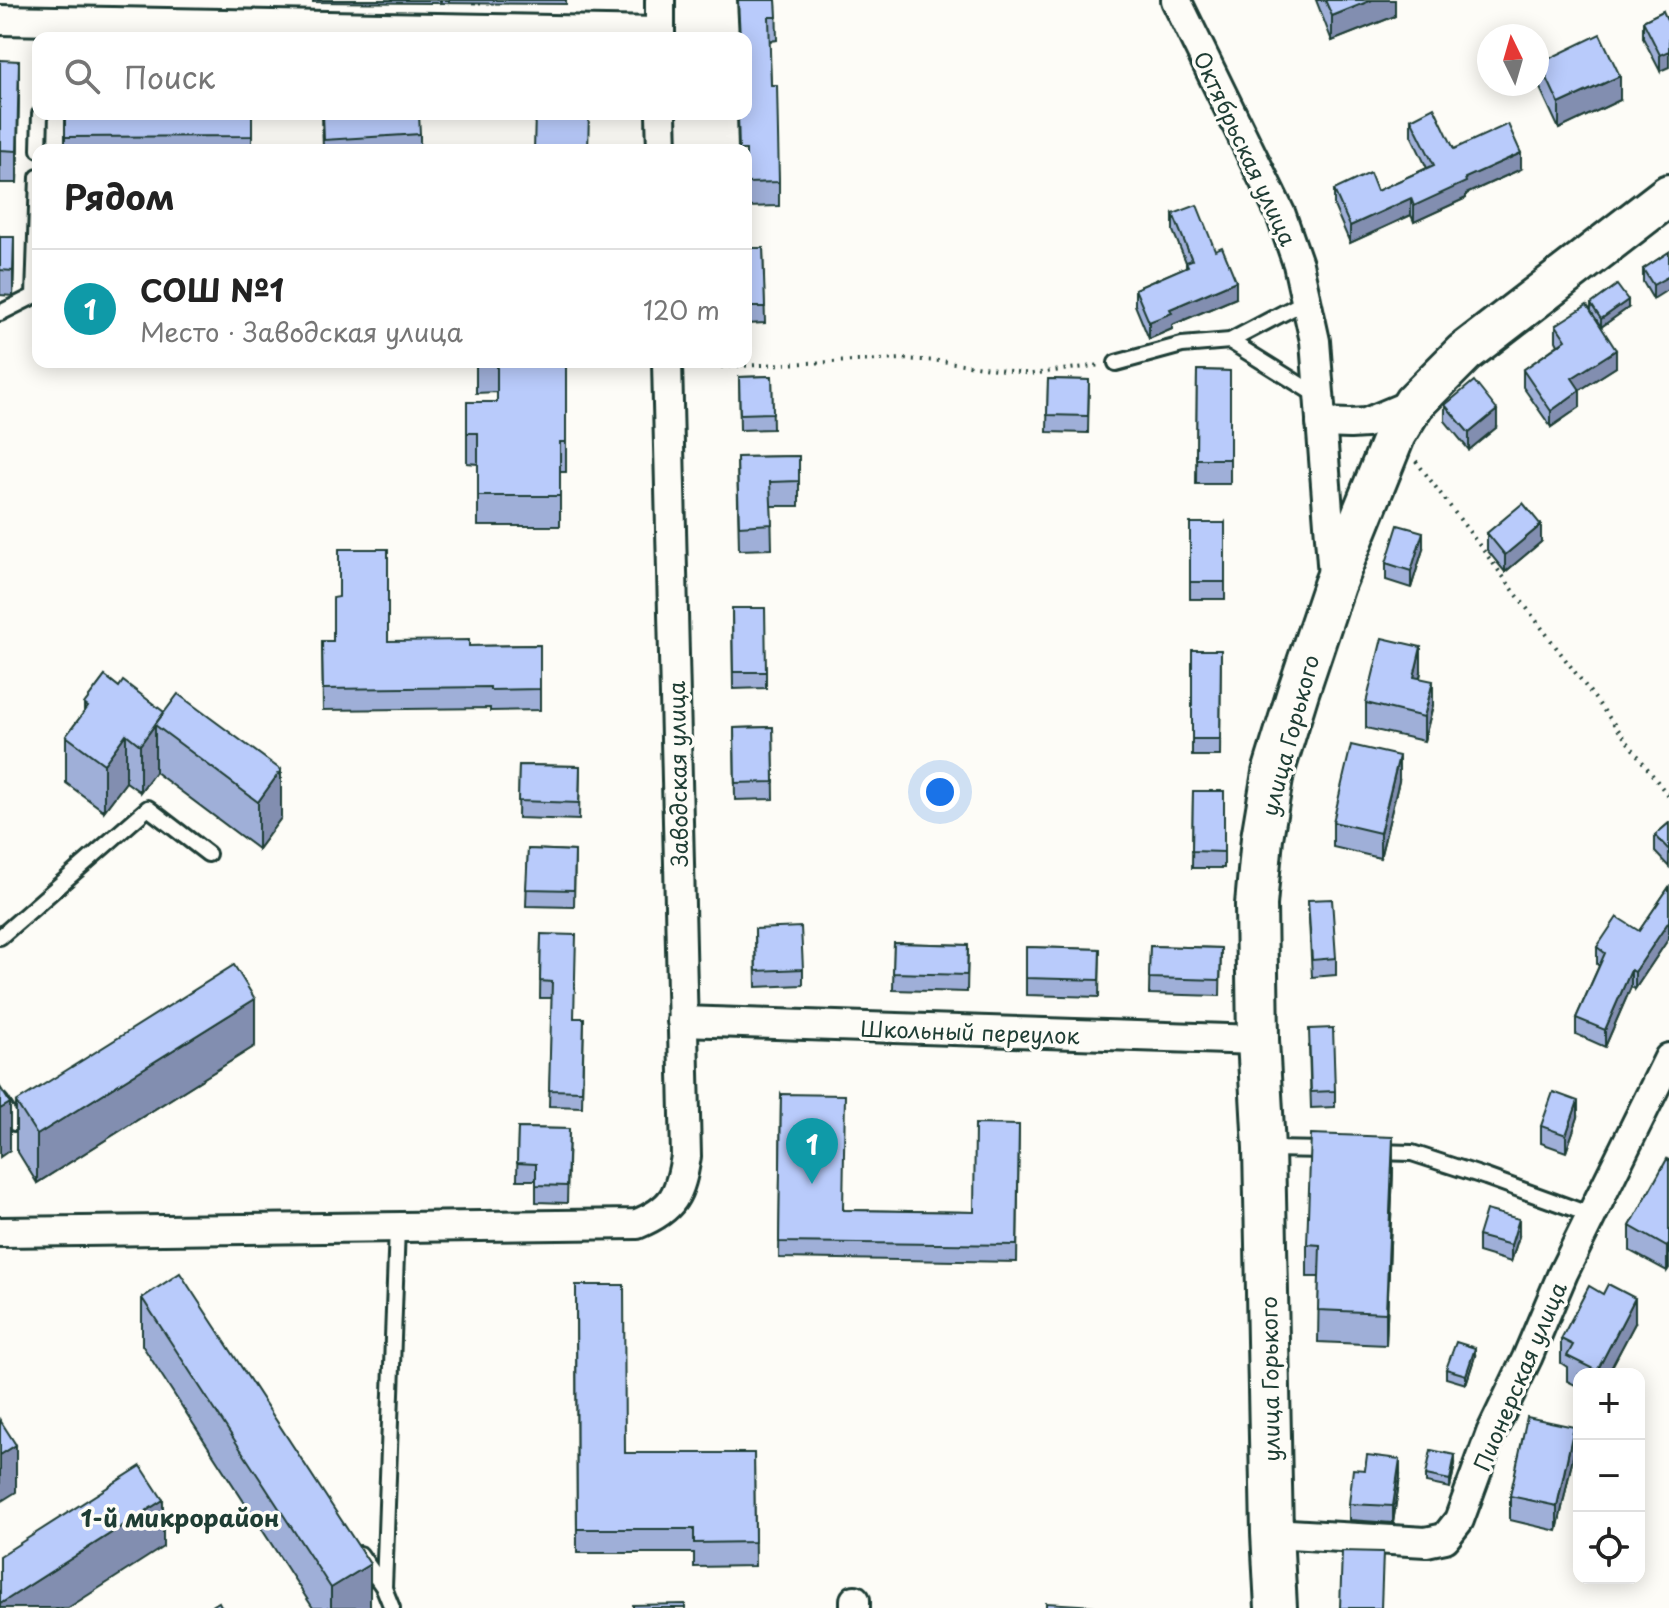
<!DOCTYPE html>
<html lang="ru">
<head>
<meta charset="utf-8">
<style>
	body { margin:0; font-family:"Playpen Sans",sans-serif; background:#f6f6f6; color:#222 }
	.controls { position:absolute; right:24px; bottom:24px; display:grid; overflow:hidden; border-radius:16px; box-shadow:0 4px 20px #0003 }
	.controls button { width:72px; height:72px; display:grid; place-items:center; padding:0; border:0; border-bottom:2px solid #e0e0e0; background:#fff; color:#222; font:40px sans-serif }
	.compass { position:absolute; left:1477px; top:24px; width:72px; height:72px; border-radius:50%; background:#fff; box-shadow:0 4px 20px #0003; rotate:355deg }
	.you { position:absolute; left:940px; top:792px; width:28px; height:28px; margin:-20px; border:6px solid #fff; border-radius:50%; background:#1a73e8; box-shadow:0 0 0 12px #1a73e833 }
	.badge { display:grid; place-items:center; width:52px; height:52px; border-radius:50%; background:#1f6fb2; color:#fff; font-size:26px; font-weight:700 }
	.pin { position:absolute; translate:-50% -66px; filter:drop-shadow(0 2px 4px #0008) }
	.pin::after { content:''; position:absolute; top:42px; width:28px; height:24px; background:inherit; clip-path:polygon(0 0,100% 0,50% 100%) }
	.list { margin:0; padding:0; list-style:none }
	h2 { display:flex; justify-content:space-between; align-items:center; height:104px; margin:0; padding:0 32px; font-size:34px }
	h2 small { font-size:26px; font-weight:400; color:#767676 }
	.list li { display:grid; grid-template-columns:52px 1fr auto; gap:24px; align-items:center; box-sizing:border-box; height:120px; padding:0 32px; border-top:2px solid #e0e0e0 }
	.list b { display:block; font-size:30px; white-space:nowrap }
	.list p { margin:0; font-size:26px; white-space:nowrap; color:#767676 }
	.list em { font-size:26px; font-style:normal; color:#767676 }
	.icon { flex:none; width:44px; height:44px; fill:none; stroke:currentColor; stroke-width:2; stroke-linecap:round; stroke-linejoin:round }
	.map { position:relative; flex:none; width:1669px; height:1608px; overflow:hidden }
	.search { position:absolute; background:#fff; box-shadow:0 4px 20px #0003; left:32px; top:32px; width:720px; height:88px; display:flex; align-items:center; gap:20px; box-sizing:border-box; padding:0 28px; border-radius:16px; color:#767676; font-size:30px }
	.panel { position:absolute; background:#fff; box-shadow:0 4px 20px #0003; left:32px; top:144px; width:720px; height:224px; border-radius:16px }
	.map>svg:first-child { display:block }
</style>
</head>
<body>
<div class="map">
<svg width="1669" height="1608" viewBox="0 0 1669 1608">
	<rect width="100%" height="100%" fill="#fdfcf7"/>
	<filter id="ink" filterUnits="userSpaceOnUse"><feTurbulence type="fractalNoise" baseFrequency=".0125" numOctaves="2"/><feDisplacementMap in="SourceGraphic" scale="16" xChannelSelector="R" yChannelSelector="G"/><feConvolveMatrix kernelMatrix="1 2 1 2 8 2 1 2 1" color-interpolation-filters="sRGB"/></filter>
	<g filter="url(#ink)">
		<g fill="none" stroke-linecap="round" stroke-linejoin="round">
			<defs>
				<g id="service">
					<path d="M39,150L40,114"/>
					<path d="M0,313L34,296L38,177"/>
					<path d="M1230,341L1318,396"/>
					<path d="M1116,363L1182,345L1230,341L1306,301"/>
					<path d="M0,937L148,808L208,854"/>
					<path d="M0,1101L14,1123L30,1112"/>
					<path d="M1268,1149L1327,1150"/>
					<path d="M1376,1152L1412,1153L1486,1177L1591,1215"/>
					<path d="M360,1554L384,1588L392,1608"/>
					<path d="M384,1588L397,1227"/>
				</g>
				<g id="minor">
					<path d="M660,0V38"/>
					<path d="M1176,0L1281,215L1298,264L1315,341L1333,576"/>
					<path d="M0,20L659,32"/>
					<path d="M661,114L662,150"/>
					<path d="M1321,423L1350,424L1366,423L1414,403"/>
					<path d="M682,1021L1258,1040"/>
					<path d="M0,1232L637,1224C674,1209 680,1194 686,1156L667,362"/>
					<path d="M1272,1533L1426,1542L1445,1538L1459,1520L1491,1433L1527,1358L1563,1273L1669,1058"/>
					<path d="M855,1608V1600"/>
				</g>
				<path id="secondary" d="M1276,1608L1272,1533L1264,1148L1258,1040L1256,905L1262,838L1273,773L1298,692L1334,585L1395,434L1414,403L1464,353L1669,195"/>
			</defs>
			<use href="#service" stroke="#1f3d34" stroke-width="20"/>
			<use href="#minor" stroke="#1f3d34" stroke-width="34"/>
			<use href="#secondary" stroke="#1f3d34" stroke-width="46"/>
			<g stroke="#1f3d34" stroke-width="4" stroke-dasharray="2 6" stroke-linecap="butt">
				<path d="M713,367L902,359L941,361L1031,374L1101,365"/>
				<path d="M1416,461L1669,797"/>
			</g>
			<use href="#service" stroke="#fdfcf7" stroke-width="14"/>
			<use href="#minor" stroke="#fdfcf7" stroke-width="28"/>
			<use href="#secondary" stroke="#fdfcf7" stroke-width="40"/>
		</g>
		<g fill="#9fafd8" stroke="#1f3d34" stroke-width="2">
			<path d="M313,0H566V4L313,2Z"/>
			<path d="M737,0H776L777,40L769,41L771,85L779,182V206L746,207V150H738L737,114H746V38H739Z"/>
			<path d="M1316,0H1395V16L1332,41Z"/>
			<path d="M1663,11L1660,71L1643,38V21Z"/>
			<path d="M0,60L19,93L17,183H0Z"/>
			<path d="M1540,63L1620,100L1559,129L1540,88Z"/>
			<rect x="65" y="114" width="187" height="36"/>
			<path d="M322,114L420,134V150H323Z"/>
			<path d="M1411,119L1454,149L1521,169L1466,194V198L1414,222L1411,215L1350,243L1334,206V190L1377,191L1427,168L1411,135Z"/>
			<path d="M1173,214L1236,298L1172,325V329L1149,339L1135,305V289L1186,267V262L1173,231Z"/>
			<path d="M0,237L14,262L13,296L0,295Z"/>
			<path d="M746,248H763L765,323L746,324Z"/>
			<path d="M1669,252L1653,299L1643,282V269Z"/>
			<path d="M1591,304L1628,308L1601,327L1616,367L1580,390V407L1551,427L1523,387V370L1558,345L1556,341V325L1591,310Z"/>
			<rect x="361" y="362" width="56" height="1"/>
			<path d="M476,362H566V472H560V526H478V464L467,463V402H497V392L476,393Z"/>
			<path d="M1197,370L1230,371V484H1196Z"/>
			<path d="M772,376L773,429L740,430L739,377Z"/>
			<path d="M1048,379L1089,380L1088,433L1047,432Z"/>
			<path d="M1445,405L1497,427L1469,450L1445,421Z"/>
			<path d="M799,456V506H771L772,549L739,550L737,457Z"/>
			<path d="M1225,523V599H1190V582Z"/>
			<path d="M1487,533L1541,542L1505,572L1487,550Z"/>
			<path d="M1423,549L1411,588L1386,580V563Z"/>
			<path d="M732,608L766,672V688L733,689Z"/>
			<path d="M322,641H388L469,646L540,645V710L490,711V708L323,710Z"/>
			<path d="M1192,650H1221L1220,756H1192Z"/>
			<path d="M1421,672L1420,678L1433,705L1424,741L1366,728V703Z"/>
			<path d="M105,676L281,818L258,849L155,772L140,792L126,782L104,811L66,783V736L84,712V704Z"/>
			<path d="M773,727L774,799L735,800L734,728Z"/>
			<path d="M519,765L580,766L579,820L518,818Z"/>
			<path d="M1399,781L1380,858L1333,847V822Z"/>
			<path d="M1193,791H1224V868H1192Z"/>
			<path d="M1669,823V867L1655,852V835Z"/>
			<path d="M528,849L575,851L574,907L526,906Z"/>
			<path d="M1669,887V938L1635,989L1631,987L1605,1047L1576,1034V1018L1599,966L1597,964V947L1639,931Z"/>
			<path d="M1308,900L1336,958V975L1312,977Z"/>
			<path d="M755,929L803,969V985L756,987Z"/>
			<path d="M541,934L574,1018H584L582,1107L549,1106L552,998H540Z"/>
			<path d="M894,943L968,945L967,992L893,990Z"/>
			<path d="M1150,946L1221,948L1220,996L1149,994Z"/>
			<path d="M1026,947L1100,949L1099,997L1026,995Z"/>
			<path d="M1309,1045L1335,1091V1107L1311,1108Z"/>
			<path d="M255,1046L37,1183L16,1149V1102Z"/>
			<path d="M781,1094L844,1210L974,1212L1019,1125L1017,1262L779,1258Z"/>
			<path d="M1578,1117L1566,1152L1541,1143V1126Z"/>
			<path d="M518,1128L569,1129L567,1203L536,1202V1180H517Z"/>
			<path d="M1669,1161V1268L1667,1271L1630,1251V1226Z"/>
			<path d="M1393,1170L1386,1345L1318,1342L1319,1277H1307V1244Z"/>
			<path d="M1478,1236H1519L1511,1262L1478,1252Z"/>
			<path d="M576,1285L625,1453H754L755,1566L694,1567V1553H577Z"/>
			<path d="M142,1298L370,1608H313L142,1345Z"/>
			<path d="M1635,1323L1608,1374H1579V1387L1567,1381V1367L1561,1363V1339Z"/>
			<path d="M1475,1356L1466,1384L1446,1378V1369Z"/>
			<path d="M1574,1452L1557,1531L1510,1520V1496Z"/>
			<path d="M1455,1464L1450,1488L1426,1483V1475Z"/>
			<path d="M1400,1476L1393,1523L1349,1520V1504Z"/>
		</g>
		<g fill="#828eb0" stroke="#1f3d34" stroke-width="2">
			<path d="M1372,0H1395V16L1332,41V16Z"/>
			<path d="M1669,51V67L1660,71V55Z"/>
			<path d="M19,61V93L17,183V151Z"/>
			<path d="M1620,76V100L1559,129V104Z"/>
			<path d="M1521,153V169L1466,194V198L1414,222V206L1465,178Z"/>
			<path d="M1411,198V215L1350,243V226Z"/>
			<path d="M14,237V262L13,296V271Z"/>
			<path d="M1669,276V289L1653,299V285Z"/>
			<path d="M1236,281V298L1172,325V329L1149,339V322L1170,309Z"/>
			<path d="M1628,300V308L1601,327V319Z"/>
			<path d="M1616,350V367L1572,395V378Z"/>
			<path d="M1580,390V407L1551,427V411Z"/>
			<path d="M1497,410V427L1469,450V433Z"/>
			<path d="M1541,525V542L1505,572V555Z"/>
			<path d="M1423,532V549L1411,588V571Z"/>
			<path d="M1421,647V672L1414,701V677Z"/>
			<path d="M1433,681V705L1424,741V717Z"/>
			<path d="M155,725V772L140,792V745Z"/>
			<path d="M126,734V782L104,811V764Z"/>
			<path d="M1399,756V781L1380,858V833Z"/>
			<path d="M281,770V818L258,849V802Z"/>
			<path d="M1669,921V938L1635,989V972Z"/>
			<path d="M1631,970V987L1605,1047V1030Z"/>
			<path d="M255,999V1046L37,1183V1135Z"/>
			<path d="M1578,1101V1117L1566,1152V1135Z"/>
			<path d="M10,1103V1150L0,1157V1109Z"/>
			<path d="M1393,1137V1170L1386,1345V1313Z"/>
			<path d="M1519,1219V1236L1511,1262V1245Z"/>
			<path d="M1669,1243V1268L1667,1271V1247Z"/>
			<path d="M1635,1298V1323L1608,1374H1597V1371Z"/>
			<path d="M1475,1348V1356L1466,1384V1375Z"/>
			<path d="M1574,1427V1452L1557,1531V1506Z"/>
			<path d="M16,1445V1492L0,1502V1455Z"/>
			<path d="M1455,1455V1464L1450,1488V1480Z"/>
			<path d="M1400,1459V1476L1393,1523V1506Z"/>
			<path d="M163,1500V1547L68,1608H0V1604Z"/>
			<path d="M370,1564V1608H331V1588Z"/>
		</g>
		<g fill="#b9cbfb" stroke="#1f3d34" stroke-width="2">
			<path d="M738,0H776L777,17H769L771,85H777L779,182L746,183V150H739L738,114H746V38H740Z"/>
			<path d="M1325,0H1372L1332,16Z"/>
			<path d="M1663,11L1669,24V51L1660,55L1643,21Z"/>
			<path d="M1600,34L1620,76L1559,104L1540,63Z"/>
			<path d="M0,60L19,61L17,151L0,150Z"/>
			<path d="M1434,107L1454,149L1508,124L1521,153L1465,178L1466,182L1414,206L1411,198L1350,226L1334,190L1370,173L1377,191L1434,165L1411,119Z"/>
			<path d="M65,114H252V136L65,137Z"/>
			<path d="M323,114H419L420,134L324,140Z"/>
			<path d="M535,114H589L588,150H534Z"/>
			<path d="M1197,205L1215,250L1222,247L1236,281L1170,309L1172,313L1149,322L1135,289L1188,266L1186,262L1192,260L1173,214Z"/>
			<path d="M0,237H14L13,271L0,270Z"/>
			<path d="M746,248H763L765,307H746Z"/>
			<path d="M1669,252V276L1653,285L1643,269Z"/>
			<path d="M1617,285L1628,300L1601,319L1591,304Z"/>
			<path d="M1587,305L1616,350L1572,378L1580,390L1551,411L1523,370L1566,340L1556,325Z"/>
			<path d="M497,362H566V442H560V496H478V433H467V402H497Z"/>
			<path d="M1197,370L1230,371V459H1196Z"/>
			<path d="M772,376L773,413L740,414L739,377Z"/>
			<path d="M1048,379L1089,380L1088,416L1047,415Z"/>
			<path d="M1474,381L1497,410L1469,433L1445,405Z"/>
			<path d="M799,456V481L770,482L772,524L739,526L737,457Z"/>
			<path d="M1523,503L1541,525L1505,555L1487,533Z"/>
			<rect x="1190" y="523" width="35" height="59"/>
			<path d="M1398,525L1423,532L1411,571L1386,563Z"/>
			<path d="M339,549H388V641L469,640V646L540,645V689L490,690V687L323,689L322,641H333V598L339,597Z"/>
			<path d="M732,608H765L766,672H733Z"/>
			<path d="M1382,638L1421,647L1414,677L1433,681L1424,717L1366,703Z"/>
			<path d="M1192,650H1221L1220,739H1192Z"/>
			<path d="M105,676L119,687L123,681L164,712L140,745L126,734L104,764L66,736L88,707L84,704Z"/>
			<path d="M178,694L281,770L258,802L155,725Z"/>
			<path d="M773,727L774,782L735,783L734,728Z"/>
			<path d="M1351,745L1399,756L1380,833L1333,822Z"/>
			<path d="M519,765L580,766L579,803L518,801Z"/>
			<path d="M1193,791H1224V852L1192,851Z"/>
			<path d="M1669,823V850L1655,835Z"/>
			<path d="M528,849L575,851L574,890L526,889Z"/>
			<path d="M1669,887V921L1635,972L1631,970L1605,1030L1576,1018L1605,953L1597,947L1617,917L1639,931Z"/>
			<path d="M1332,899L1336,958L1312,960L1308,900Z"/>
			<path d="M801,927L803,969L756,971L755,929Z"/>
			<path d="M541,934L576,935L574,1018H584L582,1091L549,1090L552,982L540,981Z"/>
			<path d="M894,943L968,945L967,975L893,973Z"/>
			<path d="M1150,946L1221,948L1220,980L1149,978Z"/>
			<path d="M1026,947L1100,949L1099,980L1026,978Z"/>
			<path d="M234,965L255,999L37,1135L16,1102Z"/>
			<path d="M1333,1028L1335,1091L1311,1092L1309,1029Z"/>
			<path d="M0,1087L10,1103L0,1109Z"/>
			<path d="M1553,1092L1578,1101L1566,1135L1541,1126Z"/>
			<path d="M781,1094L845,1095L843,1210L974,1212L975,1124L1019,1125L1017,1245L779,1242Z"/>
			<path d="M518,1128L569,1129L567,1186L536,1185V1164L517,1163Z"/>
			<path d="M1311,1134L1393,1137L1386,1313L1318,1310L1320,1245L1307,1244Z"/>
			<path d="M1667,1159L1669,1161V1243L1667,1247L1630,1226Z"/>
			<path d="M1486,1210L1519,1219L1511,1245L1478,1236Z"/>
			<path d="M180,1273L370,1564L331,1588L142,1298Z"/>
			<path d="M1608,1284L1635,1298L1597,1371L1567,1356L1573,1345L1561,1339L1589,1286L1603,1294Z"/>
			<path d="M576,1285H624L625,1453H754L755,1542L694,1543V1529H577Z"/>
			<path d="M1456,1342L1475,1348L1466,1375L1446,1369Z"/>
			<path d="M1527,1417L1574,1427L1557,1506L1510,1496Z"/>
			<path d="M0,1420L16,1445L0,1455Z"/>
			<path d="M1431,1450L1455,1455L1450,1480L1426,1475Z"/>
			<path d="M1367,1455L1400,1459L1393,1506L1349,1504L1353,1469L1365,1470Z"/>
			<path d="M141,1466L163,1500L0,1604V1556Z"/>
			<path d="M1342,1551L1383,1552L1381,1608H1340Z"/>
			<path d="M219,1602L222,1608H209Z"/>
			<path d="M1046,1603L1094,1606L1093,1608H1046Z"/>
			<path d="M685,1604V1608H633V1605Z"/>
		</g>
	</g>
	<g text-anchor="middle" dominant-baseline="central" stroke-width="7" stroke-linejoin="round" paint-order="stroke">
		<g font-size="22" fill="#1f3d34" stroke="#fdfcf7">
			<text transform="translate(1246 148) rotate(65)">Октябрьская улица</text>
			<text transform="translate(1289 735) rotate(-75)">улица Горького</text>
			<text transform="translate(677 774) rotate(-91)">Заводская улица</text>
			<text transform="translate(970 1031) rotate(2)">Школьный переулок</text>
			<text transform="translate(1519 1376) rotate(-67)">Пионерская улица</text>
			<text transform="translate(1269 1379) rotate(-91)">улица Горького</text>
		</g>
		<g font-size="24" font-weight="bold" fill="#1f3d34" stroke="#fdfcf7">
			<text x="180" y="1517">1-й микрорайон</text>
		</g>
	</g>
</svg>
<div class="controls">
<button>+</button>
<button>−</button>
<button><svg class="icon" aria-label="locate" viewBox="0 0 24 24"><circle cx="12" cy="12" r="6"/><path d="M12 2v4M12 18v4M2 12h4M18 12h4"/></svg></button>
</div>
<svg class="compass" viewBox="-18 -18 36 36"><path d="M0-13l5 13h-10z" fill="#e53935"/><path d="M0 13l5-13h-10z" fill="#767676"/></svg>
<div class="you"></div>
<div class="pin badge" style="left:812px;top:1184px;background:#0f9aa8">1</div>
<div class="search"><svg class="icon" aria-label="search" viewBox="0 0 24 24"><circle cx="10" cy="10" r="6"/><path d="M15 15l6 6"/></svg>Поиск</div>
<section class="panel">
<h2>Рядом<small></small></h2>
<ul class="list">
<li><span class="badge" style="background:#0f9aa8">1</span><div><b>СОШ №1</b><p>Место · Заводская улица</p></div><em>120 m</em></li>
</ul>
</section>
</div>
</body>
</html>
